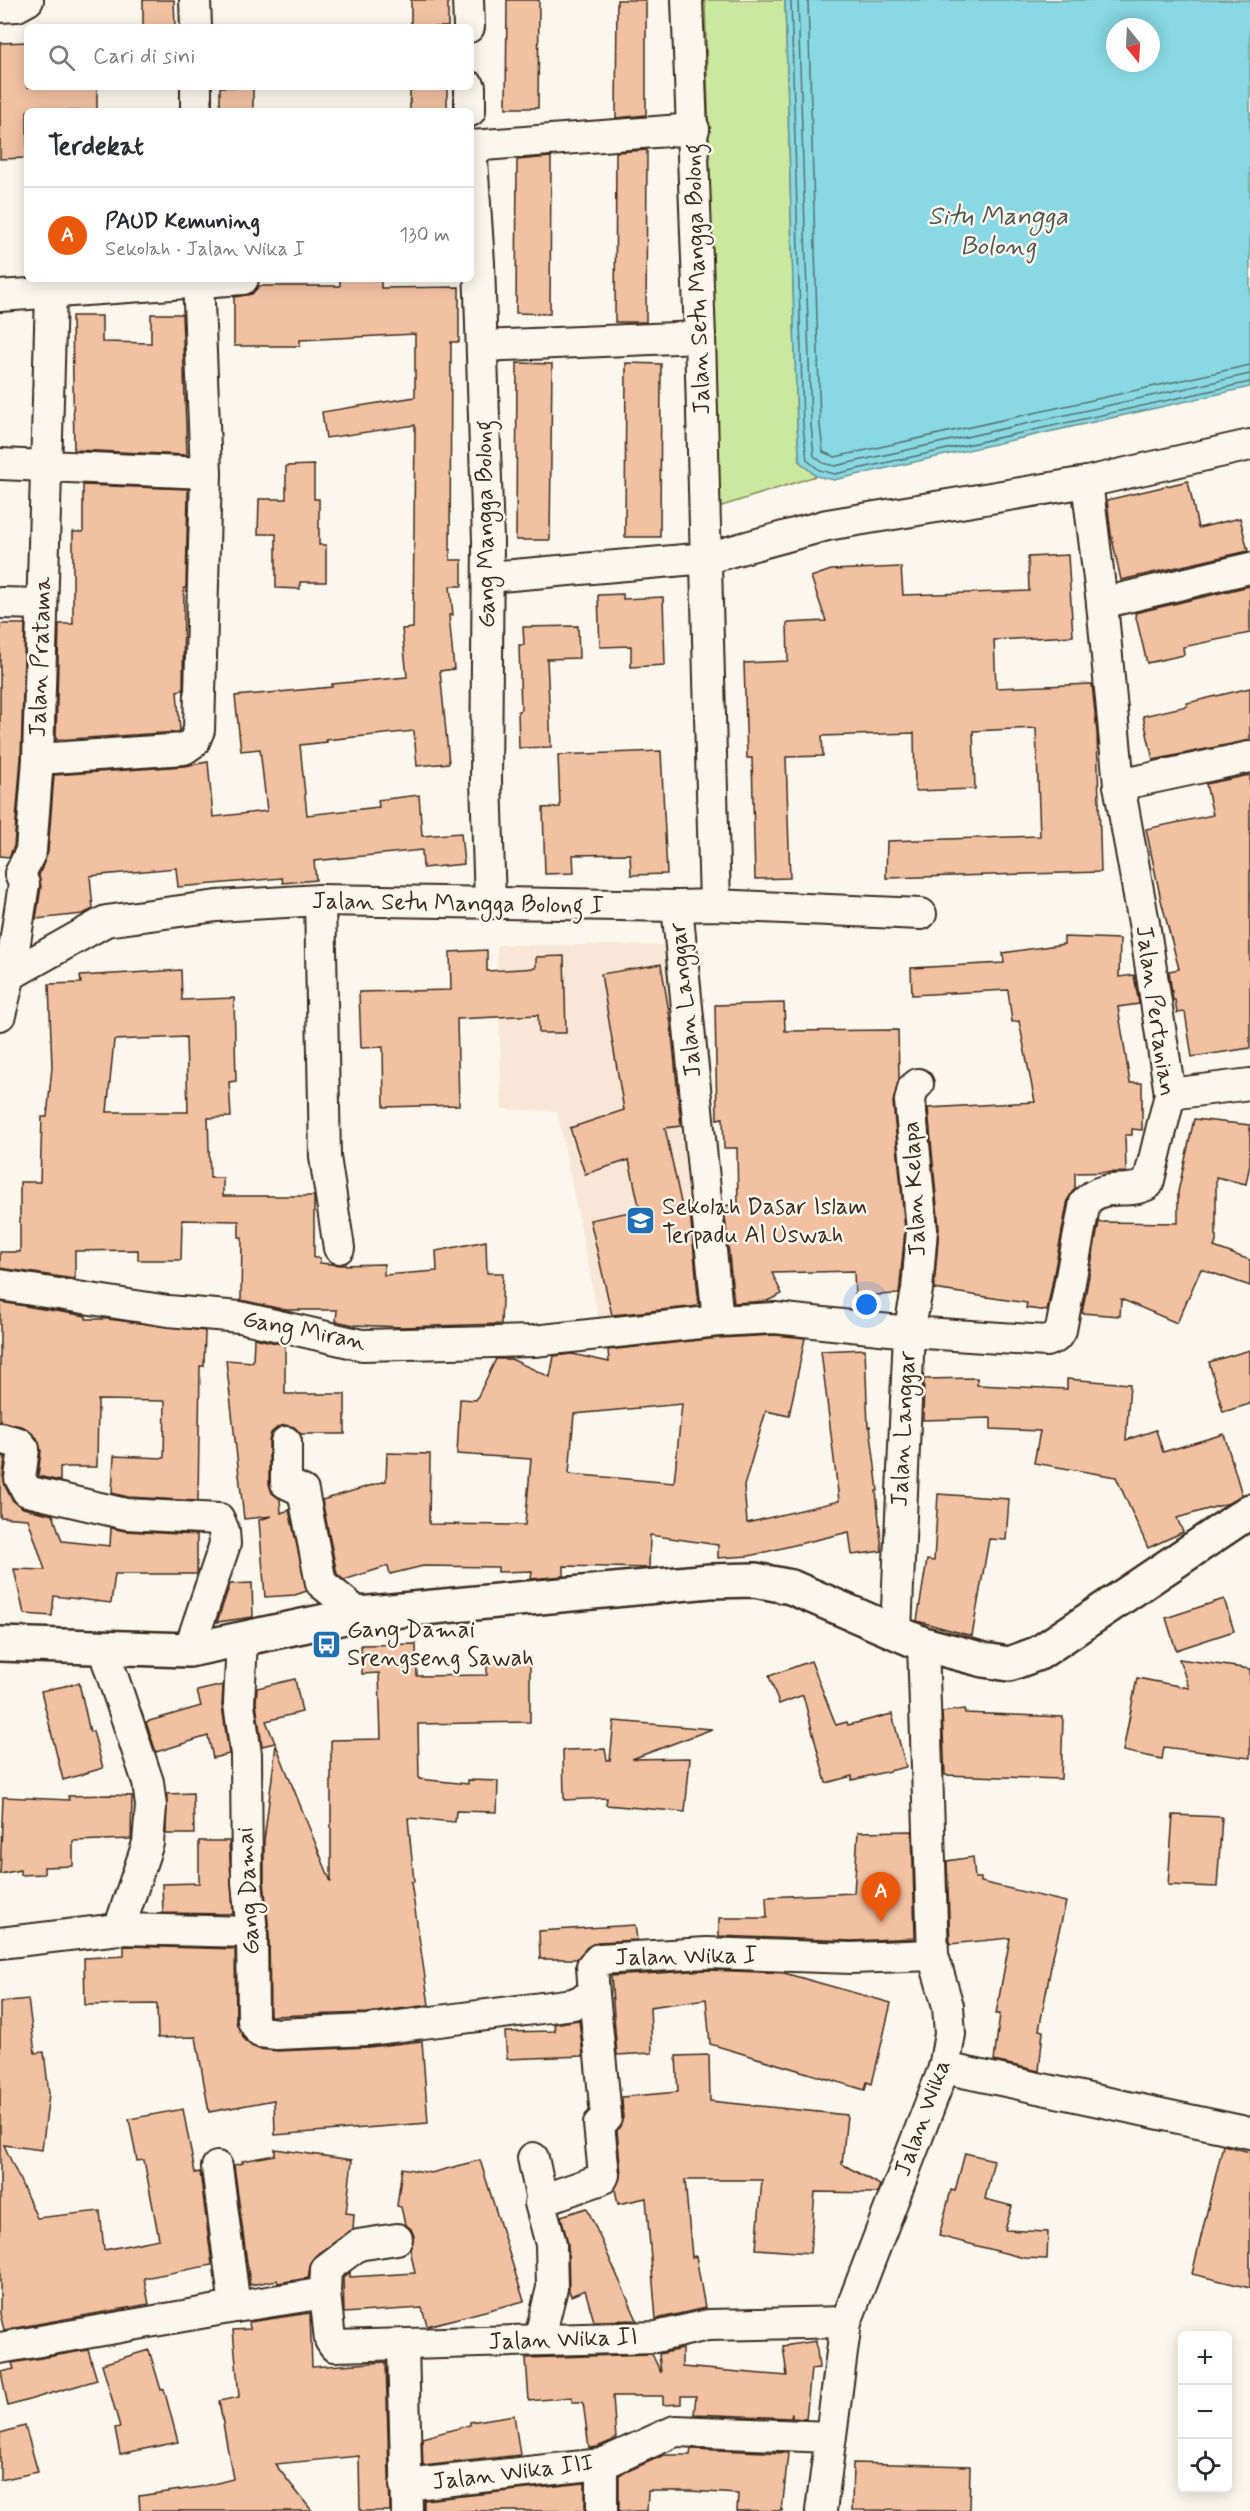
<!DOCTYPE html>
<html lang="id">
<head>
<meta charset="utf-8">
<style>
	body { margin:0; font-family:Mynerve,sans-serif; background:#f2f2f3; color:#2b2b33 }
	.controls { position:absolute; right:18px; bottom:18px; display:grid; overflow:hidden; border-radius:9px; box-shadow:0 3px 15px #0003 }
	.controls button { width:54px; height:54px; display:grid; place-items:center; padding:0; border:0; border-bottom:2px solid #e1e1e2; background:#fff; color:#2b2b33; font:30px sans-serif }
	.compass { position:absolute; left:1106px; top:18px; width:54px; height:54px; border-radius:50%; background:#fff; box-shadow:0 3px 15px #0003; rotate:162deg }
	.you { position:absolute; left:867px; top:1305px; width:21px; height:21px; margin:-15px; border:4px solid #fff; border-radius:50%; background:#1a73e8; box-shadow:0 0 0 9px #1a73e833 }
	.badge { display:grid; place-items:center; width:39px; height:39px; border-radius:50%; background:#ea580c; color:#fff; font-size:20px; font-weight:700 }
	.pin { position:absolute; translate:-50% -50px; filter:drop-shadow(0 2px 3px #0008) }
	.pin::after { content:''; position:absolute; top:32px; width:21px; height:18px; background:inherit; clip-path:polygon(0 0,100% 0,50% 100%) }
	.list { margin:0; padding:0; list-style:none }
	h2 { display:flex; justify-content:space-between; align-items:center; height:78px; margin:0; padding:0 24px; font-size:26px }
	h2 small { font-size:20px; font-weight:400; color:#7c7c81 }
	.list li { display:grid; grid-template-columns:39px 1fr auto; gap:18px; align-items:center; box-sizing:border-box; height:96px; padding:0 24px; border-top:2px solid #e1e1e2 }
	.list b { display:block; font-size:22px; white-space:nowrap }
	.list p { margin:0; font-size:20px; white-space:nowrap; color:#7c7c81 }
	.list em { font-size:20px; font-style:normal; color:#7c7c81 }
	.icon { flex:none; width:33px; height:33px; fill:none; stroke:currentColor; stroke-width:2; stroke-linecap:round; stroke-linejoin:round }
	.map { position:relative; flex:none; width:1250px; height:2511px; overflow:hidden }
	.search { position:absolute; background:#fff; box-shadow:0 3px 15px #0003; left:24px; top:24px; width:450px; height:66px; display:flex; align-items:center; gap:15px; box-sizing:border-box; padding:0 21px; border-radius:9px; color:#7c7c81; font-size:22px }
	.panel { position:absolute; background:#fff; box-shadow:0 3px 15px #0003; left:24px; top:108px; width:450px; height:174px; border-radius:9px }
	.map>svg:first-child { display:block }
</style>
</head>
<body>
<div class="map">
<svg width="1250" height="2511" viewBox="0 0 1250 2511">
	<rect width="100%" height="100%" fill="#fbf7ec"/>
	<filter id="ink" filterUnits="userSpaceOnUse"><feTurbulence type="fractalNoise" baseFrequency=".0167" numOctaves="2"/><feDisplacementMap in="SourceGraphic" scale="12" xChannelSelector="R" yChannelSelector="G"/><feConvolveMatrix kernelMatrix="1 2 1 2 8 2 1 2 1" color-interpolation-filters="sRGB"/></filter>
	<g filter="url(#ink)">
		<path fill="#f8e7d6" d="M497,945H668L711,1317L601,1330L557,1111L502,1109Z"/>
		<path fill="#cce79e" stroke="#84885e" stroke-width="1.5" d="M705,0H785L797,426L800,462L816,476L719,507Z"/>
		<path fill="#88d9e3" stroke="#699394" stroke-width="1.5" fill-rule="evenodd" d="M785,0H1250V387L834,480L816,476L800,462L797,426ZM1115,27H1151V63H1115Z"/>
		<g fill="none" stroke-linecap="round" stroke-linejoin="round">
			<g stroke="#5a706d" stroke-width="1.5">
				<path d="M791,0L803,426L807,460L819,470L835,474L1250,382"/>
				<path d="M798,0L811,425L814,456L823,463L835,466L1250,374"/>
				<path d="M808,0L820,425L823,452L835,457L1250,365"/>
			</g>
		</g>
		<g fill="#f2c1a2" stroke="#3b2a1e" stroke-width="1.5" fill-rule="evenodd">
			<path d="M143,0H174L175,27H143Z"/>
			<rect x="411" y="0" width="37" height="27"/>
			<path d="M507,0H539L538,108H506Z"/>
			<path d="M617,0H646V115L616,118Z"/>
			<path d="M27,42V87H97V111H27V158L0,159V43Z"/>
			<rect x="220" y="87" width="33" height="24"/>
			<rect x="410" y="87" width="37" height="24"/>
			<path d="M647,150L646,322H615L616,152Z"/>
			<path d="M551,157L550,314L516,313L517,160Z"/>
			<path d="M340,279H381V288L459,287V342H451L450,560H462V586H450L453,615H449L454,669L440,671L449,763L417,766L414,731L326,740L327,742L300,745L307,815L379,807L378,800L419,795L422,836L461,833L464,864L423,868L422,850L314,861L316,880L283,883L282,878L178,887L176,868L90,876L93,909L83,914L36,919L41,887L39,875L48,852L54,775L185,766L208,762L213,817L267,811L260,749L241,751L235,696L332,687V684L407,677L402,629L413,628L415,425L326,438L322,412L415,397V334L300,340V346H234V297L252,294L259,286H340Z"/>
			<path d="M151,314H182L187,455L74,450L72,316H102V342L151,343Z"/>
			<path d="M517,363L552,364L550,540H516Z"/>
			<path d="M626,363L661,364L660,537H625Z"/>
			<path d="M314,465V499H319V545H326V582H300V589L276,588V534H258L259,499H286V466Z"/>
			<path d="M1188,481L1198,528L1240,518L1248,551L1121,580L1111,534L1107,500Z"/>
			<path d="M83,485L188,489L186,588H184L183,690L177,691L180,730L178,732L56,740L59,624H73V532H83Z"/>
			<path d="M1068,555L1073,636L994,640L996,688L1092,684L1097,733L1101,872L886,878L887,841L1040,836L1036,728L973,731L975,789L915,791L914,733L822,736L823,756L786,757L790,878L755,879L752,758H747L744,663L788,661L787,623L826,621L811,577L831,570L901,567L903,595L1029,591L1028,557Z"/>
			<path d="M1250,586V633L1183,647L1184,655L1147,663L1135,613Z"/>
			<path d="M623,594V599L663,597L665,665L631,667V646L600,647L598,595Z"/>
			<path d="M0,624H25L21,758L14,846L9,857L0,856Z"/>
			<path d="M578,626L579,658L547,659L551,747L519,748L518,711L521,710L519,645H524L523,627Z"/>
			<path d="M1250,688V740L1153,760L1143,716L1187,706V703Z"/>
			<path d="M661,751L667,874L631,875L630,854L573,855L574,873L545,874L543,808L560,807L558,755Z"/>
			<path d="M1250,775V1048L1192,1057L1185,1012L1177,1013L1175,1000H1173L1169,971L1179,969L1161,900L1146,829L1213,815L1206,784Z"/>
			<path d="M1064,937L1120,939L1119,977L1134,975L1139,1004L1118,1007L1130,1083H1142V1130L1132,1129V1135H1125L1126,1172L1075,1173V1188L1068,1199L1047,1311L1026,1308L1027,1303L934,1289L939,1228L928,1108L1035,1102L1019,1021L1012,1022L1008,990L912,995L911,968L1004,963L1003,953L1064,944Z"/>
			<path d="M487,950V971L536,968V957L564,956L566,1033H539L538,1015L457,1019L459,1105L384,1107L383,1047L361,1048L359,992L451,990L450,952Z"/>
			<path d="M661,964L671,1024L681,1126L665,1128L683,1212L690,1211L699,1306L612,1315L590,1220L640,1210L629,1160L585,1174L570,1128L624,1110L601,974Z"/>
			<path d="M181,970L182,1000L234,998L236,1081L229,1082L231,1117L208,1118L210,1178H223V1196H314V1258H320V1263L341,1265L384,1264V1275L437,1271L436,1251L486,1241L487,1273H503L501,1324L401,1327L354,1325L336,1321L337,1310H286L241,1300L242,1237H239V1221L182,1220L181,1260H138V1250L75,1251V1279L0,1268V1252H20V1182H40L42,1117H47L52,1067L49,984L81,983L80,976ZM186,1037L188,1112H107L114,1040Z"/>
			<path d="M784,1003L785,1031L898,1030L899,1080L893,1102L905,1230L899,1294L855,1296L854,1271L772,1273L782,1294L767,1301L734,1303L724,1206L738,1204L737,1148H724L723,1118L717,1119L715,1005Z"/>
			<path d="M1194,1119L1250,1125V1164L1246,1184L1216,1177V1242L1214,1247L1250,1260V1286L1201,1269L1177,1323L1121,1299L1120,1316L1082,1313L1099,1222L1178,1223V1192Z"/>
			<path d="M0,1302L86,1316V1319H107L205,1331L204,1366H200L198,1501L128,1497L112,1493L114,1456L164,1458L165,1401L98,1400L97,1467H60V1481L38,1476L41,1451L37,1438L24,1427L0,1421Z"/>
			<path d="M775,1335L805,1338L789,1416L766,1411L744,1486L747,1523L839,1501L821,1351L865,1349L868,1427L870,1426L878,1491H876L882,1551L852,1555L849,1532L749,1556L718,1558V1545L650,1535L649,1568L564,1566V1576L531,1579L532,1571L498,1572V1567L423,1566L390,1574L388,1566L344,1580L337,1574L322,1500L386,1481L387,1453L430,1454L429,1524L525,1525L531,1459L457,1454L460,1399L476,1400L496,1359H511L550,1377L554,1356L572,1354L609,1362L608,1350L719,1338ZM682,1404L674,1483L569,1474L574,1414Z"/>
			<path d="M254,1338L285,1345V1394H345V1434H301L294,1427L285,1425L278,1427L271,1433L269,1441V1484L272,1493L280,1499L281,1513L289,1510L307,1591L295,1595L265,1597L259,1520L272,1516L244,1519L226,1360L253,1362Z"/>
			<path d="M1250,1350V1404L1223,1412L1209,1362Z"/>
			<path d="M977,1378V1385L1067,1389V1379L1130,1384L1126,1440L1156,1430L1163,1452L1224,1434L1242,1495L1229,1503L1177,1518L1183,1532L1148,1548L1116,1477L1034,1463L1040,1431L991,1429V1418L923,1420L924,1379Z"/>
			<path d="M0,1456L5,1457L3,1476L5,1486L12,1500L23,1508L53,1515L62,1541L110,1546L111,1528L125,1531L197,1535V1574H115L111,1603L54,1596L52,1616L24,1614L14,1569L45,1570L28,1519L0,1517Z"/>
			<path d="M938,1494L1009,1499L1006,1540L989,1539L972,1636L917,1621L927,1560L934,1561Z"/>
			<path d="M252,1583L253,1617L217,1622L230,1584Z"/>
			<path d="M1224,1599L1234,1631L1176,1650L1166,1618Z"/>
			<path d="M416,1644L417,1676L487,1675V1657H530V1722L418,1724L419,1779L468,1784V1780L498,1781L497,1812L456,1811L455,1822L408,1818L414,1882H411L429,2005L367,2013L270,2016L269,1932L264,1881V1841L276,1745L331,1882V1740L381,1739L379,1673L362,1674L361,1645Z"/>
			<path d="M1179,1659L1250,1669V1758L1164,1747L1162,1759L1123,1751L1137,1678L1189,1688Z"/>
			<path d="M811,1661L836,1725L847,1722L848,1725L892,1714L906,1767L852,1780V1776L826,1783L803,1695L779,1704L769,1676Z"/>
			<path d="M295,1679L302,1712L266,1721L275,1743L262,1746L256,1703L257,1688Z"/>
			<path d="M79,1683L90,1732L93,1731L103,1768L63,1780L41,1691Z"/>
			<path d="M223,1685L222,1706L229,1754L213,1758L208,1736L156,1752L146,1722L201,1706L197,1691Z"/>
			<path d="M964,1709L965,1713L1063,1717L1061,1779L945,1775L942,1712Z"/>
			<path d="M614,1721L712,1729L632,1759L690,1758L685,1812L606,1805L607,1798L564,1800L563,1750L605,1749L607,1760H610Z"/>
			<path d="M193,1793L194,1834H166L167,1794Z"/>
			<path d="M111,1795L132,1796L131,1839L73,1841V1866L44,1867V1874L20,1875V1870L0,1874L3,1797L69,1800L68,1796Z"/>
			<path d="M1173,1815L1222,1817L1217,1887L1168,1885Z"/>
			<path d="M912,1831L915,1938L852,1941L719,1936V1918H767L766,1897L854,1893L858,1832Z"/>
			<path d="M199,1841H229L233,1914L163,1913L162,1884L199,1883Z"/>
			<path d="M973,1857L975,1878H981V1882L1066,1902L1053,1956L1039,2030L1043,2031L1039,2071L994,2061L1000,2014H996L1010,1938L950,1944L947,1861Z"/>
			<path d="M635,1925L637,1940L597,1942L587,1947L577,1959H540L539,1931Z"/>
			<path d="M124,1946L235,1949L236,2022L245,2041L258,2049L278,2051L369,2047L422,2041L428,2123L275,2135L274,2100L209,2112L196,2037L158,2038L157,2004L85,2005L84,1958L124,1956Z"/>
			<path d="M707,1970L784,1973L891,2003L872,2084L867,2082L865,2090L710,2044L706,1999L650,2007L652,2053L617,2055L611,1976Z"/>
			<path d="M28,1999L35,2053L44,2052L49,2094L42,2150L4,2145L37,2218L100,2211L104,2250L159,2239L144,2160L137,2161L129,2119L183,2109L195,2173L200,2172L212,2265L144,2278L149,2304L4,2330L0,2314V2002Z"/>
			<path d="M579,2020L583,2056L507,2059L505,2032L555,2031L554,2024Z"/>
			<path d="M709,2055L710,2101L847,2115L842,2164L880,2185L877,2193L815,2192L810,2253L756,2249L762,2180H685L692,2257L696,2256L705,2308L656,2319L646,2198L618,2204L615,2189L621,2174L617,2131L623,2118L622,2097L678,2092L676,2056Z"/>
			<path d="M1223,2145L1250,2152V2288L1192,2274Z"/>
			<path d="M275,2149L352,2160L346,2213L354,2214L353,2229L315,2256L311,2261L308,2278L278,2283L277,2280L250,2285L234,2165L243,2163L242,2161L275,2155Z"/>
			<path d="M965,2153L994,2160L985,2199L1012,2206L1005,2230L1048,2232L1047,2259L1024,2258L939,2236L951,2190L955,2191Z"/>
			<path d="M480,2160L524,2301L427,2326L422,2308L344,2313L343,2278L350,2272V2277L415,2273L410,2249L414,2236L411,2229L405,2224L401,2207L397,2206L402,2168L431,2173Z"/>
			<path d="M587,2208L637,2320L594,2321L585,2290L571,2296L569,2291L568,2243L561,2216Z"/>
			<path d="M310,2313L312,2367L386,2362L390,2511H360L359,2456L275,2464L312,2511H140L139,2496L201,2487L233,2479L219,2401L239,2397L233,2330L250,2329L249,2322Z"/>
			<path d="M816,2341L819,2368L811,2369L806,2419L792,2418V2413L791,2418L694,2414L696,2396H681V2404L663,2405V2396H613L616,2439L597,2447L589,2448L583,2402H572V2397L529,2401L526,2358L652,2354L661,2373L659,2354L682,2349V2367L787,2376L783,2346Z"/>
			<path d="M88,2350L97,2380L8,2406L1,2372L14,2369L12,2363Z"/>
			<path d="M149,2350L161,2390L164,2389L178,2442L120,2454L115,2428L120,2427L102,2364Z"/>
			<path d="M514,2415L520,2455L423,2466L422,2438L470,2425V2422Z"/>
			<path d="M25,2426L38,2472L0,2480V2433Z"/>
			<path d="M691,2449L788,2453L782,2511H737L738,2494L690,2491H648L647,2511H619V2475L664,2455H690Z"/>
			<path d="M853,2463L970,2466L969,2511L852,2510Z"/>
			<path d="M585,2483V2511H424V2500Z"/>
		</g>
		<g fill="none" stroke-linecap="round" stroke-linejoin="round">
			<defs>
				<g id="minor">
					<path d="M195,0L196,27"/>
					<path d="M468,0L469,27"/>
					<path d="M687,0L700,337L715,905"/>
					<path d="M0,7L17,6L28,0"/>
					<path d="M196,87V111"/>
					<path d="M470,87V111"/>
					<path d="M471,145L479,263L488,541L486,780L490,903"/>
					<path d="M471,146L694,129"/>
					<path d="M0,296L243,279"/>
					<path d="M482,346L700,337"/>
					<path d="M0,464L206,473"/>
					<path d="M489,577L707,558L827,525L1087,482L1250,445"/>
					<path d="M0,603L42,604"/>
					<path d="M1102,603L1250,568"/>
					<path d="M38,759L184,749L194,742L199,730L206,473L198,279"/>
					<path d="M1119,785L1250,757"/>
					<path d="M20,874L31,851L38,759L51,293"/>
					<path d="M320,900L325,1157L339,1248"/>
					<path d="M677,906L718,1321L775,1318L909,1332L896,1631"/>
					<path d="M10,975L106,921L217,906L320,900L677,906L715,905L921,914"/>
					<path d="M0,1015L10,975L24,884L20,874"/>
					<path d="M918,1084L913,1088L910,1101L922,1230L917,1290L909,1332L1046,1341L1056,1337L1061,1330L1085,1202C1107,1181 1126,1196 1148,1184L1170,1094L1144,923L1119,785L1102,603L1087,482"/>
					<path d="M1170,1094L1250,1084"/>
					<path d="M0,1285L168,1311L240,1317L362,1345L534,1341L718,1321"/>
					<path d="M0,1438L19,1443L24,1449L20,1478L27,1491L126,1514L219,1519L224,1531L225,1544L189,1650"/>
					<path d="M286,1442V1483L303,1491L321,1583L359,1614"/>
					<path d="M242,1639L239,1704L246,1754L247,1882L252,1932L253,2021L260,2032L277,2034L368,2030L573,2004L594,1995L592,1966L599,1959L707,1953L852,1958L933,1955"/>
					<path d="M103,1648L148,1782L151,1806L148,1843L119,1929"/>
					<path d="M0,1943L119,1929L252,1932"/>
					<path d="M944,2068L1250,2133"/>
					<path d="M533,2158L542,2200"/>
					<path d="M325,2293L330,2340L334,2346L656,2337L708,2325L846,2322"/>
					<path d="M235,2307L325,2293L326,2269L358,2245L397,2239"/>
					<path d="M539,2340L552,2288L551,2244L540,2203L542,2200L602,2179L604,2175L599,2124L606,2118V2115L594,1995"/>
					<path d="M403,2345L407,2511"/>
					<path d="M0,2348L235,2307L217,2167"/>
					<path d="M405,2485L602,2464L675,2431L830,2437"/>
					<path d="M602,2511V2464"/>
					<path d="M821,2511L846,2322L944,2068L950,2034L948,2006L933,1955L923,1644"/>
				</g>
				<path id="tertiary" d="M0,1644L189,1650L359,1614L710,1581L755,1580L791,1587L923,1644L984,1660L1009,1664L1039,1653L1250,1511"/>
			</defs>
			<use href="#minor" stroke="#3b2a1e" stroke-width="34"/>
			<use href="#tertiary" stroke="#3b2a1e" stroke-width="38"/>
			<use href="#minor" stroke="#fbf7ec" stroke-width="30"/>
			<use href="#tertiary" stroke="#fbf7ec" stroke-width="33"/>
		</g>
	</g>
	<defs>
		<symbol id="school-square" viewBox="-11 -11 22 22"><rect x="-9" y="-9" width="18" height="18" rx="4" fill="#1f6fb2" stroke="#fbf7ec"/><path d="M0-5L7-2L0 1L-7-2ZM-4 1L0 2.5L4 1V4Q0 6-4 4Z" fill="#fff"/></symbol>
		<symbol id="bus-square" viewBox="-11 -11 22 22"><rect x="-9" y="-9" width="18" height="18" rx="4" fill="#1f6fb2" stroke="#fbf7ec"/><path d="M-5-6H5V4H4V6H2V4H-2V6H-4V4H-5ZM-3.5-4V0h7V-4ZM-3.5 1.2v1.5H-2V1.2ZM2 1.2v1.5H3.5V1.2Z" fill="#fff"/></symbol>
	</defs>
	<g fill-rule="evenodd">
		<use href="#school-square" x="624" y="1204" width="33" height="33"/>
		<use href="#bus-square" x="310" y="1628" width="33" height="33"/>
	</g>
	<g text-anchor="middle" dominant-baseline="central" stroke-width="5" stroke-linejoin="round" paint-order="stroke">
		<g font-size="24" fill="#3b2a1e" stroke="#fbf7ec">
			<text transform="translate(698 279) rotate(-92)">Jalan Setu Mangga Bolong</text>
			<text transform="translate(486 524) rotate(-91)">Gang Mangga Bolong</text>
			<text transform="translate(41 657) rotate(-88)">Jalan Pratama</text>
			<text transform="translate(458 904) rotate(1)">Jalan Setu Mangga Bolong I</text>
			<text transform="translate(686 1000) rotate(-96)">Jalan Langgar</text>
			<text transform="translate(1155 1011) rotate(82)">Jalan Pertanian</text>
			<text transform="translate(915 1189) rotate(-93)">Jalan Kelapa</text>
			<text transform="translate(304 1331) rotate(11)">Gang Miran</text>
			<text transform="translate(904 1429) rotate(-87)">Jalan Langgar</text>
			<text transform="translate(249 1891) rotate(-93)">Gang Damai</text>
			<text transform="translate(686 1957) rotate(-1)">Jalan Wika I</text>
			<text transform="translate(923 2118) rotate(-70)">Jalan Wika</text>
			<text transform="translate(563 2340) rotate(-2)">Jalan Wika II</text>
			<text transform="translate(513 2473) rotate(-7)">Jalan Wika III</text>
		</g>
		<g font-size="24" fill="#3b2a1e" stroke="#fbf7ec" text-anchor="start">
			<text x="662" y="1207">Sekolah Dasar Islam<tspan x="662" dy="28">Terpadu Al Uswah</tspan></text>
			<text x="347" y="1630">Gang Damai<tspan x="347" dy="28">Srengseng Sawah</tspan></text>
		</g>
		<g font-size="26" font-style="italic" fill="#4e564f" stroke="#fbf7ec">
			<text x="998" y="217">Situ Mangga<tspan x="998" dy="30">Bolong</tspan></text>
		</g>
	</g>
</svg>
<div class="controls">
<button>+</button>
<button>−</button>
<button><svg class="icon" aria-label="locate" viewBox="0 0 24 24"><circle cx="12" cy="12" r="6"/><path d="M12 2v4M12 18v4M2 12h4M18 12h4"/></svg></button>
</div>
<svg class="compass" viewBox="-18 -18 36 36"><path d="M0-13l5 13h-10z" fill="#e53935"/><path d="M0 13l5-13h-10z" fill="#7c7c81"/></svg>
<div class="you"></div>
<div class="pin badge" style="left:881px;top:1922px">A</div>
<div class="search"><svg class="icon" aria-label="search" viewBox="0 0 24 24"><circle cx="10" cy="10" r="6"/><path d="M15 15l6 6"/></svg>Cari di sini</div>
<section class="panel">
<h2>Terdekat<small></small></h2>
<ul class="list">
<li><span class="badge">A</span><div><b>PAUD Kemuning</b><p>Sekolah · Jalan Wika I</p></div><em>130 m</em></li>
</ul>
</section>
</div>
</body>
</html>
